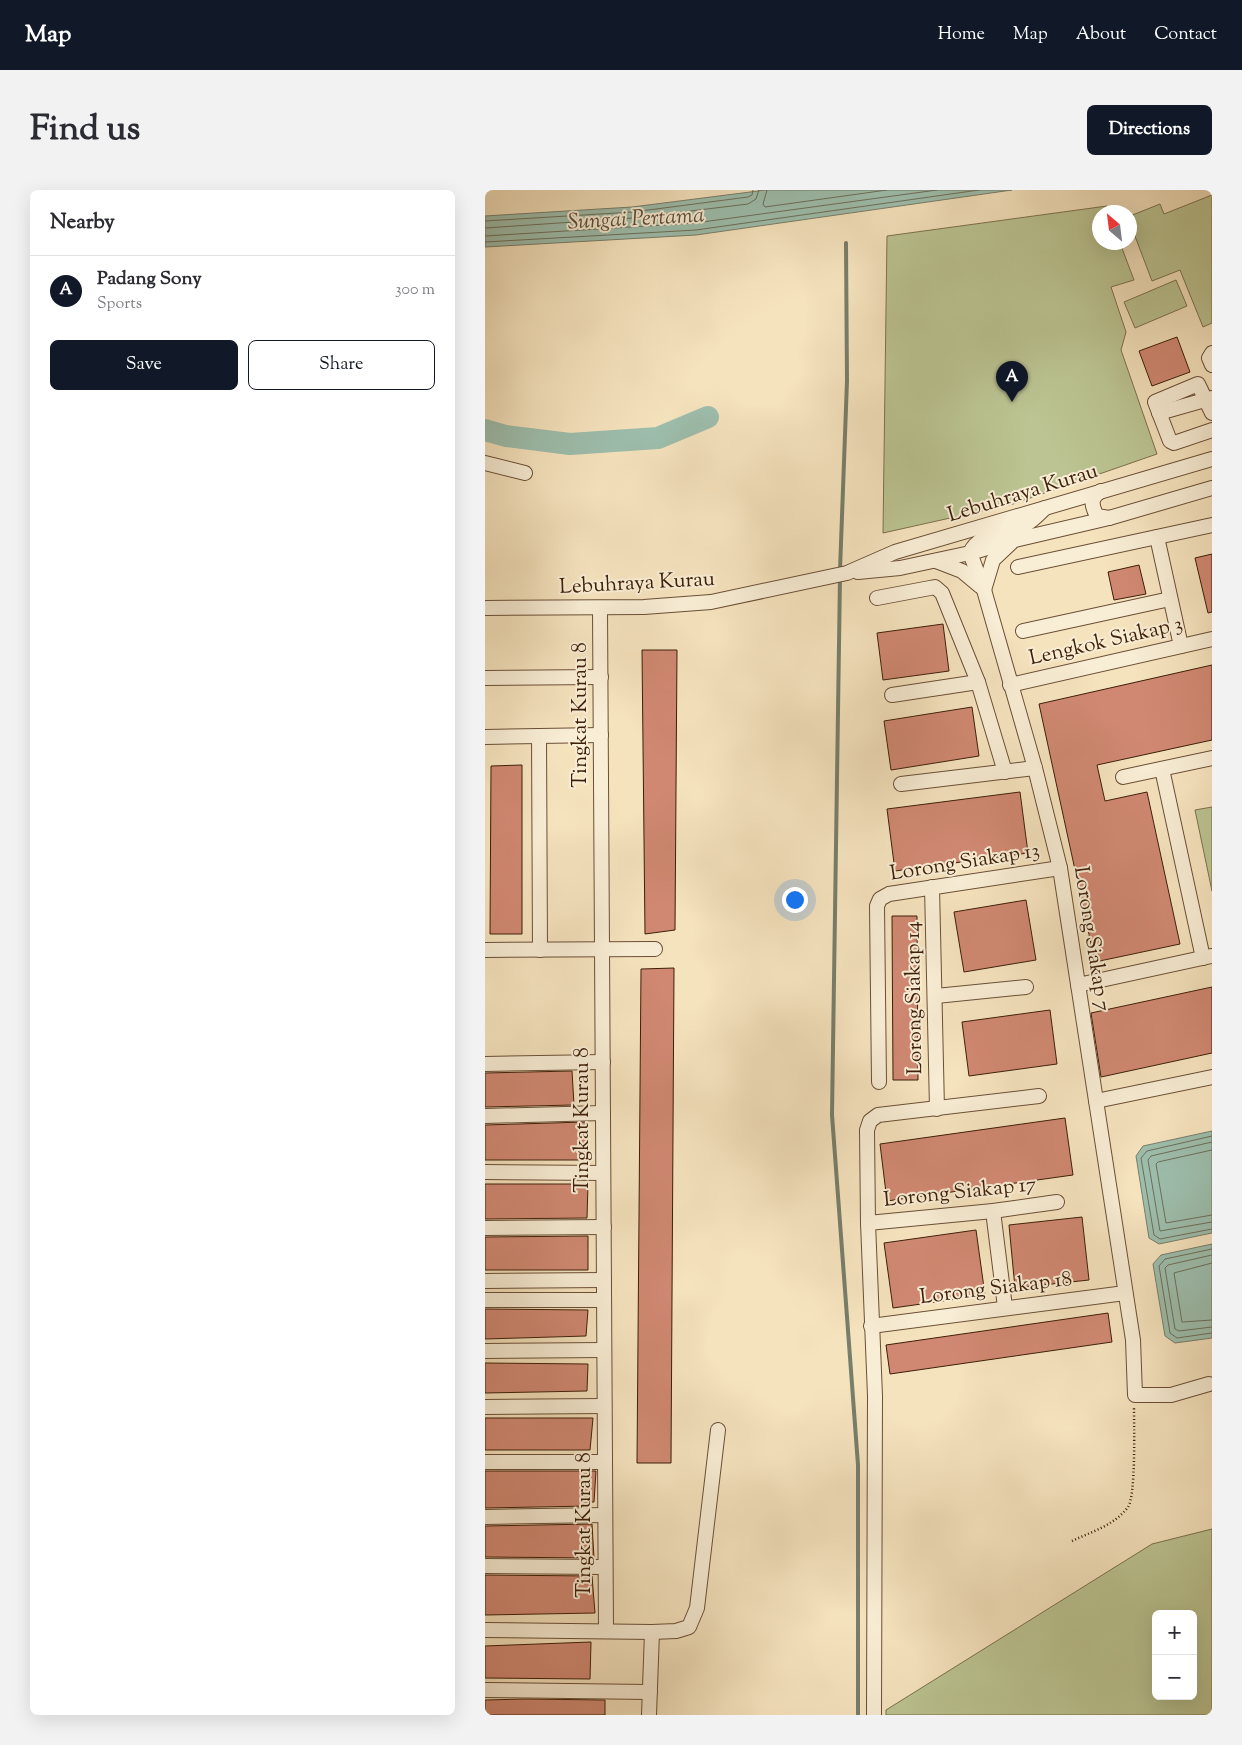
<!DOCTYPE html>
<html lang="en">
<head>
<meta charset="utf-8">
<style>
	body { margin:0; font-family:"Sorts Mill Goudy",serif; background:#f2f2f3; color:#2b2b33 }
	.controls { position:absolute; right:15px; bottom:15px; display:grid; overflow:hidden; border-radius:8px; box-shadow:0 5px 20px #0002 }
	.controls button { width:45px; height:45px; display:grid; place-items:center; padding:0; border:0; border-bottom:1px solid #e1e1e2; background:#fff; color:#2b2b33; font:25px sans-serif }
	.compass { position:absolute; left:607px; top:15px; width:45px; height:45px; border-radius:50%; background:#fff; box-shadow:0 5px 20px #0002; rotate:332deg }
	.you { position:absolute; left:309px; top:709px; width:18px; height:18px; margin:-12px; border:4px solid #fff; border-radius:50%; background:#1a73e8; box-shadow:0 0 0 8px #1a73e833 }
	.badge { display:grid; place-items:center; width:32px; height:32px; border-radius:50%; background:#111827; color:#fff; font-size:16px; font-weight:700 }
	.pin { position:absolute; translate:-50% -41px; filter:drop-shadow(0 1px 2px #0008) }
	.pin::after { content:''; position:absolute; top:26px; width:18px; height:15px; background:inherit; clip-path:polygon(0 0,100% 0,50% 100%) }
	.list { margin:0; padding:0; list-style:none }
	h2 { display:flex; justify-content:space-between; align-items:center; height:65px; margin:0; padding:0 20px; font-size:21px }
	h2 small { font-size:16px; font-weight:400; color:#7c7c81 }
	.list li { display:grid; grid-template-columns:32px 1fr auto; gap:15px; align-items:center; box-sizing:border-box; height:70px; padding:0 20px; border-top:1px solid #e1e1e2 }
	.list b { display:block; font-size:19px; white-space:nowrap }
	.list p { margin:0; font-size:16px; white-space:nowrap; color:#7c7c81 }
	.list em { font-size:16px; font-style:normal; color:#7c7c81 }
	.actions { display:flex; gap:10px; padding:15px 20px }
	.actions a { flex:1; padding:11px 0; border:1px solid #111827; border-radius:8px; text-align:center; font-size:18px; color:#111827 }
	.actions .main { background:#111827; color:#fff }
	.map { position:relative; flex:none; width:727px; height:1525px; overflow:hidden; border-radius:8px }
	header { display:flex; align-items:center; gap:30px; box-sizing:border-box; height:70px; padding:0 25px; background:#111827; color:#fff }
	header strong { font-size:24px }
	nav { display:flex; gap:28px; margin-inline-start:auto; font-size:18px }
	.intro { display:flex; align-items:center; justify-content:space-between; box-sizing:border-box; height:120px; padding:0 30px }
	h1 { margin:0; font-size:35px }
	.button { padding:12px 22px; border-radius:8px; background:#111827; color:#fff; font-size:18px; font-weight:700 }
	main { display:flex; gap:30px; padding:0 30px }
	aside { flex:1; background:#fff; border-radius:8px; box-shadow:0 5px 20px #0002 }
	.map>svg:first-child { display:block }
</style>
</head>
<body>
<header>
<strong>Map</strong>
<nav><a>Home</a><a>Map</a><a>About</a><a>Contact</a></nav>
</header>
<div class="intro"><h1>Find us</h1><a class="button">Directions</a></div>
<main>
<aside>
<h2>Nearby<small></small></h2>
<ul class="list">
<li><span class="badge">A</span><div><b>Padang Sony</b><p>Sports</p></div><em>300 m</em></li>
</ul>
<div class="actions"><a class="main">Save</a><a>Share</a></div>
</aside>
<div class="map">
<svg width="727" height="1525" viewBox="0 0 727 1525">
	<rect width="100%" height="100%" fill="#f5e3be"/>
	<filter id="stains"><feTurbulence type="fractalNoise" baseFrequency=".004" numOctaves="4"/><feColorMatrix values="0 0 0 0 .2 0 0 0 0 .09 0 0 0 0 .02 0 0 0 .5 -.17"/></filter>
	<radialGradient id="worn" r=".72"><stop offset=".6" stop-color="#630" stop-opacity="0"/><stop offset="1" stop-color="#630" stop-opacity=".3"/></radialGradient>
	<g fill="#bbc492" stroke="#7c714d" fill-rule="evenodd">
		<path d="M727,5V133L718,137L695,80L667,91L645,33V26L675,14L679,24Z"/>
		<path d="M622,16L625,22H614V52L635,53L649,90L626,97L641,142L636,160L672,264L528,314L398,343L402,46Z"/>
		<path d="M691,90L702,116L650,138L639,112Z"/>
		<path d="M727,617V701L710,620Z"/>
		<path d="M727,1339V1525H401V1520L667,1354ZM671,1424H708V1506H671Z"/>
	</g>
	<g fill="#9dbead" stroke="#777e6b">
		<path d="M281,0H527L211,45L0,57V26L147,17Z"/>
		<path d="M727,941V1043L674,1054L664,1048L651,966L658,956Z"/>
		<path d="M727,1054V1148L690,1153L680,1146L668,1074L676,1065Z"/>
	</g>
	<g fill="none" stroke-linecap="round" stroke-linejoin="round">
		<g stroke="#6d6e5a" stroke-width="1">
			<path d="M282,0L278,14L280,17L402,0"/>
			<path d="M0,31L148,22L263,7L267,5L268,0"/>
			<path d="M0,38L148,28L263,14L271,9L274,0"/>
			<path d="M0,46L210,33L452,0"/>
			<path d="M0,52L211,40L494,0"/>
			<path d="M727,946L662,961L656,968L669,1045L675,1049L727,1039"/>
			<path d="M727,952L666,966L663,970L675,1041L727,1032"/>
			<path d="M727,960L673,972L671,974L681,1033L727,1025"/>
			<path d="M727,1059L680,1069L674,1076L685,1143L692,1148L727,1143"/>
			<path d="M727,1065L683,1075L680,1078L690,1139L694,1141L727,1137"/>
			<path d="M727,1073L689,1083L697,1132L727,1130"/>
		</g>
		<g stroke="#777e6b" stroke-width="4">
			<path d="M355,380L362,191L361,53"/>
			<path d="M355,387L347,925L373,1275V1525"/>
		</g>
		<path stroke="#9dbead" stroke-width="22" d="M0,240L21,246L85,254L173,248L223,227"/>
	</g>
	<g fill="#d08872" stroke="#3d1e08">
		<path d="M692,147L705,182L667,196L654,161Z"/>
		<path d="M727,364V422L723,423L710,368Z"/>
		<path d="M654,375L661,404L629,410L623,382Z"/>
		<path d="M458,434L464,481L398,490L392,443Z"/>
		<path d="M157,460H192L190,740L160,744Z"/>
		<path d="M727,475V550L612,575L620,611L662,602L695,754L610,772L554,514Z"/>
		<path d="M487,517L494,566L406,580L399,531Z"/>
		<path d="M37,575V744H5L6,576Z"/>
		<path d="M535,602L543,663L410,681L402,619Z"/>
		<path d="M541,710L551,770L479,782L469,722Z"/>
		<path d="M407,726H432L433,890H408Z"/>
		<path d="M189,778L186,1273H152L156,779Z"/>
		<path d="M727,797V863L616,887L606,823Z"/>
		<path d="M565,820L572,874L484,886L477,832Z"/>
		<path d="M87,881L89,915L0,917V883Z"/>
		<path d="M580,928L588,985L402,1011L395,954Z"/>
		<path d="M100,932L102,970H0V935Z"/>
		<path d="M0,994H103L102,1028L0,1029Z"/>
		<path d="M597,1027L604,1090L530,1098L524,1035Z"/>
		<path d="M491,1040L500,1105L408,1118L399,1053Z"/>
		<path d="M103,1046V1080H0V1047Z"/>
		<path d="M0,1119L103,1120L101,1146L0,1149Z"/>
		<path d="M623,1123L627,1152L405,1184L401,1155Z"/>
		<path d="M0,1173L103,1174L102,1201L0,1203Z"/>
		<path d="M0,1228H108L105,1260H0Z"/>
		<path d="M0,1281H111L109,1312H105V1316L0,1318Z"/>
		<path d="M107,1334L109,1368L0,1367V1336Z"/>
		<path d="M0,1385L107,1386L110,1423L0,1425Z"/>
		<path d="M106,1452L105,1489L0,1488V1456Z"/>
		<path d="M40,1509L120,1510V1525H0V1510Z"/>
	</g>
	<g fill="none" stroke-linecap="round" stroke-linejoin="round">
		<defs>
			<g id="minor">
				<path d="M727,163L724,168L727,175"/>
				<path d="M674,223L727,208"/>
				<path d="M727,223L713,194L670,212L685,251L689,253L727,240"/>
				<path d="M0,273L40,283"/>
				<path d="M616,301C605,308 606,315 612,326L624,328"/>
				<path d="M560,318C552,326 543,335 532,339C514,346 493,344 485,363L499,400L550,578L575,678L648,1150L650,1205H686L724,1194"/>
				<path d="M672,347L696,456"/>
				<path d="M451,371L477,381L495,396"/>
				<path d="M533,377L727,335"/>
				<path d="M373,382L415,378L485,363L530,350L624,328L727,298"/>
				<path d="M499,400L508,370L526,353"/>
				<path d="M392,408L445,398L450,397L457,403L493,492L520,582"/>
				<path d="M0,418L159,417L226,412L362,383L410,362L727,269"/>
				<path d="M115,418L121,1441"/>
				<path d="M538,441L685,409"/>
				<path d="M0,488L116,487"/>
				<path d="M525,495L727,449"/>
				<path d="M407,505L493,492"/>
				<path d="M54,546L55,760"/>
				<path d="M0,547L116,545"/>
				<path d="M677,579L718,768"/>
				<path d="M638,587L727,568"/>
				<path d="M416,594L550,578"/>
				<path d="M447,697L452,919"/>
				<path d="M0,760L170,759"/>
				<path d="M593,795L726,766"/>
				<path d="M451,806L541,797"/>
				<path d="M0,874L118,872"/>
				<path d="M394,892L392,716L395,709L404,704L575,678"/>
				<path d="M611,911L727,887"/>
				<path d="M0,926L118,923"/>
				<path d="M0,982L118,983"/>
				<path d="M508,1021L520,1117"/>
				<path d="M383,1033L508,1021L572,1012"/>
				<path d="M0,1038L119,1037"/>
				<path d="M0,1091L119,1090"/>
				<path d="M0,1110H119"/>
				<path d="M386,1136L640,1103"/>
				<path d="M0,1161L119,1160"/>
				<path d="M0,1217L119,1216"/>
				<path d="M0,1272H120"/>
				<path d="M0,1327L120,1325"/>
				<path d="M0,1376L120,1377"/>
				<path d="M0,1440L167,1442L191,1441L204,1437L212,1418L233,1240"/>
				<path d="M0,1500L165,1502"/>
				<path d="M164,1525L167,1442"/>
				<path d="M389,1525L390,1206L383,1033L382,940L385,931L393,925L554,906"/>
			</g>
		</defs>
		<use href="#minor" stroke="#6b4f36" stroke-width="16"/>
		<path stroke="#3d1e08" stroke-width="2.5" stroke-dasharray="1 2.5" stroke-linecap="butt" d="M587,1351C606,1342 630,1335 643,1317C651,1306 649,1234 649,1216"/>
		<use href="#minor" stroke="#f8edd5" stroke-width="14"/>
	</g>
	<g text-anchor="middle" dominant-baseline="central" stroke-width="4" stroke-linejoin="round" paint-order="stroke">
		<g font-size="21" fill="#3d1e08" stroke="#f8edd5">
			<text transform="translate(538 304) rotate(-17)">Lebuhraya Kurau</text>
			<text transform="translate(152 394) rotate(-3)">Lebuhraya Kurau</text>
			<text transform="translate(621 452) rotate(-13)">Lengkok Siakap 3</text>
			<text transform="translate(96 525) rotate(-90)">Tingkat Kurau 8</text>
			<text transform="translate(480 673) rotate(-9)">Lorong Siakap 13</text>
			<text transform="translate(606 749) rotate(81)">Lorong Siakap 7</text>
			<text transform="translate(430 808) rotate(-91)">Lorong Siakap 14</text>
			<text transform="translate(98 930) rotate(-90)">Tingkat Kurau 8</text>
			<text transform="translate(475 1003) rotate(-6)">Lorong Siakap 17</text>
			<text transform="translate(511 1099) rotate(-7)">Lorong Siakap 18</text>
			<text transform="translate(100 1335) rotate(-90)">Tingkat Kurau 8</text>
		</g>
		<g font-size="22" font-style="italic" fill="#5a4e3a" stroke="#f8edd5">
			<text transform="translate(151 30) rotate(-3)">Sungai Pertama</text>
		</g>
	</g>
	<rect width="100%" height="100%" filter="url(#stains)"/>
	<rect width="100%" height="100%" fill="url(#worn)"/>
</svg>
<div class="controls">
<button>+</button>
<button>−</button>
</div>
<svg class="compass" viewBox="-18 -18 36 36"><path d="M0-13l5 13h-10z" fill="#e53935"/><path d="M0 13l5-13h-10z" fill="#7c7c81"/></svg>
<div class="you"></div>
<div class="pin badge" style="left:527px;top:212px">A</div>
</div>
</main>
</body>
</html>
